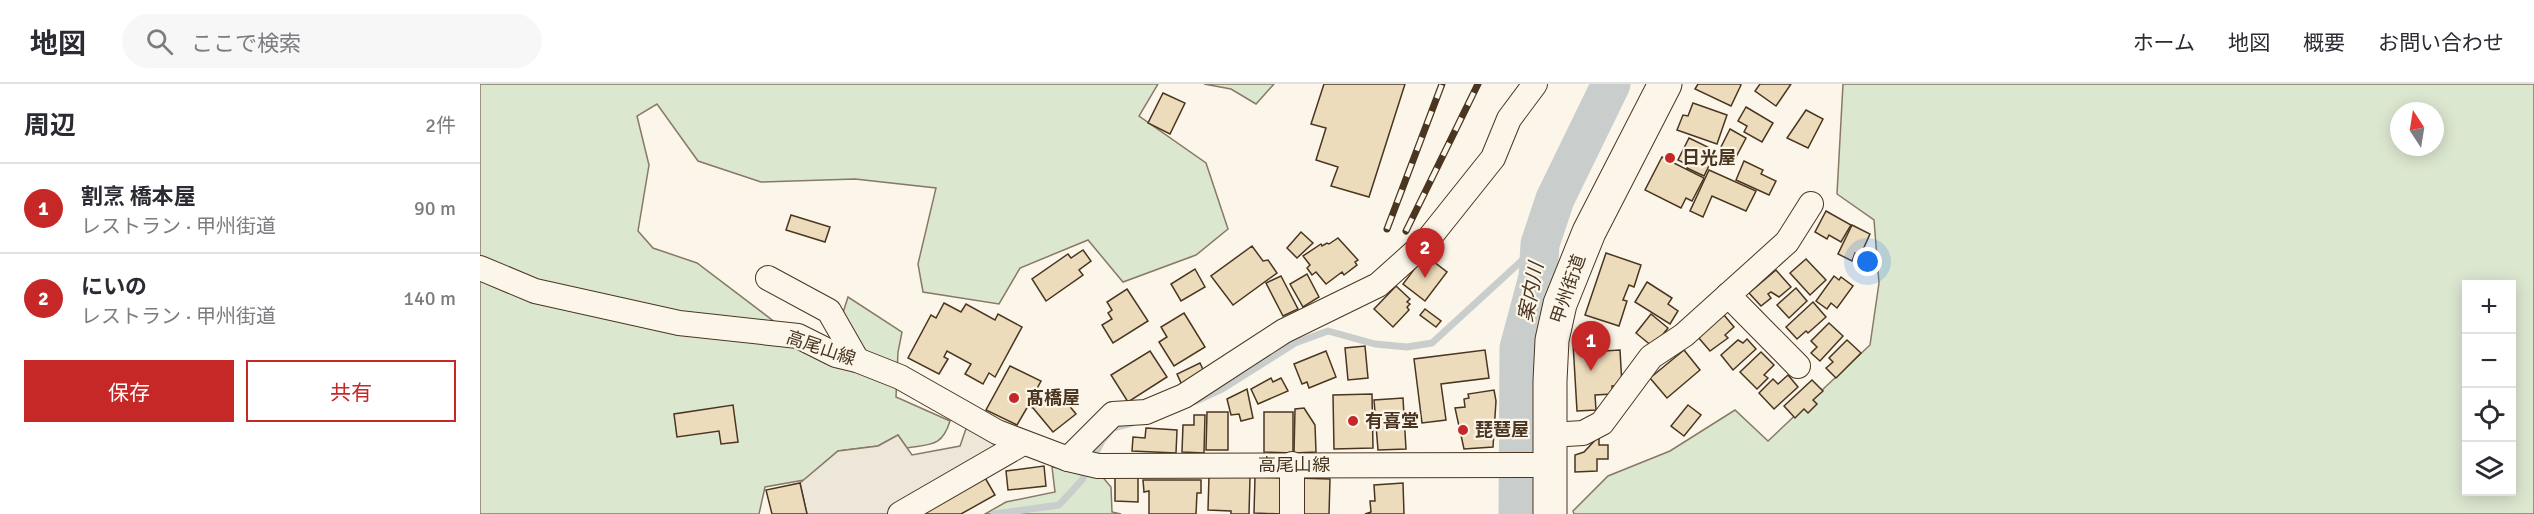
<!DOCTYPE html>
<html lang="ja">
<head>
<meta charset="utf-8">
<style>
	body { margin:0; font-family:Signika,"Noto Sans JP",sans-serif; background:#f7f7f7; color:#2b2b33 }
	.controls { position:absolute; right:18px; bottom:18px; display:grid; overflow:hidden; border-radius:0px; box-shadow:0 3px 15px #0003 }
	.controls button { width:54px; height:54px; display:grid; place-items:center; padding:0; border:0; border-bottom:2px solid #e1e1e2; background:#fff; color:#2b2b33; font:30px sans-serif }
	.compass { position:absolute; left:1910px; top:18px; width:54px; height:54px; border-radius:50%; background:#fff; box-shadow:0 3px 15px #0003; rotate:348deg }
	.you { position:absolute; left:1388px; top:178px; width:21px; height:21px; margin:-15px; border:4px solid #fff; border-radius:50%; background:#1a73e8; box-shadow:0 0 0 9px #1a73e833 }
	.badge { display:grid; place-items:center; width:39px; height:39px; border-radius:50%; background:#c62828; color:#fff; font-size:20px; font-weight:700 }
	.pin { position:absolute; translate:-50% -50px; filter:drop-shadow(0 2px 3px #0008) }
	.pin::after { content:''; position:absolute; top:32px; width:21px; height:18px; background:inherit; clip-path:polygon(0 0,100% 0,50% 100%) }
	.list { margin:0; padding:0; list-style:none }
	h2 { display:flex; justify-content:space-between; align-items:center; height:78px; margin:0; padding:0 24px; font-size:26px }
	h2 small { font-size:20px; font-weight:400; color:#7c7c81 }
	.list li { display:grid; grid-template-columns:39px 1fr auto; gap:18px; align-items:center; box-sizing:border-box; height:90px; padding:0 24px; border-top:2px solid #e1e1e2 }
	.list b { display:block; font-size:22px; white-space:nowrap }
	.list p { margin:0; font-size:20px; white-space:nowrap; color:#7c7c81 }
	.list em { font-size:20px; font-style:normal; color:#7c7c81 }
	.actions { display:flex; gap:12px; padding:18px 24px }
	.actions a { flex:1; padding:14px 0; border:2px solid #c62828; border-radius:0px; text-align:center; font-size:21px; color:#c62828 }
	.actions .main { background:#c62828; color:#fff }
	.icon { flex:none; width:33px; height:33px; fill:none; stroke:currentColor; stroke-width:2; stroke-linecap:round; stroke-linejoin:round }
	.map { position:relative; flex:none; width:2054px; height:430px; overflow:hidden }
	header { display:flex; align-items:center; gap:36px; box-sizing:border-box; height:84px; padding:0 30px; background:#fff; border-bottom:2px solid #e1e1e2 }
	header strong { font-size:28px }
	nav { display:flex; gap:33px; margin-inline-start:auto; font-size:21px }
	.search { width:420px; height:54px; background:#f7f7f7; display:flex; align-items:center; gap:15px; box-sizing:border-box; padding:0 21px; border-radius:33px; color:#7c7c81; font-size:22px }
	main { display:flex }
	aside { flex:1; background:#fff }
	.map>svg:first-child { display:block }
</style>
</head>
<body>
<header>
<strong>地図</strong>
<div class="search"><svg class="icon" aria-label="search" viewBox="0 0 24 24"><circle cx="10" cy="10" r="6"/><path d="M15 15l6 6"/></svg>ここで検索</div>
<nav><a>ホーム</a><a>地図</a><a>概要</a><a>お問い合わせ</a></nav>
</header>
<main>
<aside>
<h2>周辺<small>2件</small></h2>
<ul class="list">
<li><span class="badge">1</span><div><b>割烹 橋本屋</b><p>レストラン · 甲州街道</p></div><em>90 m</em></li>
<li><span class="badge">2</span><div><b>にいの</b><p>レストラン · 甲州街道</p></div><em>140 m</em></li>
</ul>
<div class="actions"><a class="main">保存</a><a>共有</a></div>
</aside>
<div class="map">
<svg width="2054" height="430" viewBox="0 0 2054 430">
	<rect width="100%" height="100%" fill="#fbf6e9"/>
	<g fill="#dce7d0" stroke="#887966" stroke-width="1.5" fill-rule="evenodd">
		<path d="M0,0H678L659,32L726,79L748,145L716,171L643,198L608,156L540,184L519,220L443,208L438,180L456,104L375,95L281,98L218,77L177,20L157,32L169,81L158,147L173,164L217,179L308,248L353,260L368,213L422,248L418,268L416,313L470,337C462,363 451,360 427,364L418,351L398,362L358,367L324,396L285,403L279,430H0Z"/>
		<path d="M724,0H794L776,20L751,5Z"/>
		<path d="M1363,0H2054V430H1094L1093,427L1128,392L1190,367L1255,326L1288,357L1390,261L1399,199L1394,136L1357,110ZM1919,27H1955V63H1919ZM1986,201H2032V408H1986Z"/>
		<path d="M572,383L620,390L631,403L632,428L641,430H505L526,418L575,408Z"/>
	</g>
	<path fill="#ede7d9" stroke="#887966" stroke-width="1.5" d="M490,333L543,359L420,430H327L320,399L358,367L398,362L418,351L432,371L480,362Z"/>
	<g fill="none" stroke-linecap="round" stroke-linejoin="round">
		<g stroke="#c9cecd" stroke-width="7">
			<path d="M716,317L742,305L815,259L848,247L895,260L927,263L952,259L1060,160"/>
			<path d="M514,430L579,421L602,396L622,357L633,344L652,339"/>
		</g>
		<path stroke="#c9cecd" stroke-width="39" d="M1038,430L1039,264L1058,193L1060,160L1075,115L1131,0"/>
	</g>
	<g fill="#ecdcbc" stroke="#4a3520" stroke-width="1.5">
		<path d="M844,0H925L889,113L851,102L858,83L836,76L846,44L831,40Z"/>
		<path d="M1218,0H1260L1261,1L1251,22L1215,5Z"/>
		<path d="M1280,0H1311L1296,22L1275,7Z"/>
		<path d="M683,9L705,19L690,50L668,39Z"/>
		<path d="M1213,19L1247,31L1237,60L1197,46L1203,31L1208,32Z"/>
		<path d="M1266,23L1293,39L1282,58L1264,48L1267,42L1258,37Z"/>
		<path d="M1326,26L1343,35L1328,64L1307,54Z"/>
		<path d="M1250,45L1266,54L1256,73L1240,65Z"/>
		<path d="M1209,54L1236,67L1224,92L1207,84L1208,81L1198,76Z"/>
		<path d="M1182,73L1224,94L1212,117L1206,114L1201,124L1165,106Z"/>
		<path d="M1264,77L1283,86L1281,90L1296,97L1289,111L1256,96Z"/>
		<path d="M1229,86L1276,107L1266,127L1232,112L1223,133L1210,127Z"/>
		<path d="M1346,127L1371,141L1361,158L1349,151L1347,155L1335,148Z"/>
		<path d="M311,131L350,143L345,158L306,146Z"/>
		<path d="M1372,141L1390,150L1380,172L1375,169L1372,177L1358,170Z"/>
		<path d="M821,148L833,159L817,174L807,164Z"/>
		<path d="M858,154L878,176L875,178L877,181L864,191L862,188L846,200L836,188L832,191L827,184L830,181L823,172L841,160L842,162L847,159L849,160Z"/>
		<path d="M772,162L783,177L788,176L797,189L753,221L731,192Z"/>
		<path d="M603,166L611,177L599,186L603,191L566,217L552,195L588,170L591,174Z"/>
		<path d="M1126,169L1161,181L1154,203L1149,201L1143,216L1147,217L1139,242L1105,231Z"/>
		<path d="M945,171L967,188L945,217L923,200Z"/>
		<path d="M1326,175L1346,196L1330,211L1310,189Z"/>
		<path d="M715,185L725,203L701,217L691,200Z"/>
		<path d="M1296,186L1311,203L1299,213L1291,208L1288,210L1291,214L1281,222L1269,209Z"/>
		<path d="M827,190L839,213L823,223L810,200Z"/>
		<path d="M801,192L818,225L803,232L786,199Z"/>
		<path d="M1354,192L1359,196L1361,193L1373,202L1357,224L1351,219L1347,225L1336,217Z"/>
		<path d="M1167,198L1192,214L1188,220L1198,227L1190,240L1155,218Z"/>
		<path d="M916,202L930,215L927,218L930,220L927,223L929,226L913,243L894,225Z"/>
		<path d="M1316,204L1327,217L1309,234L1297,221Z"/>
		<path d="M647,205L668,237L633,259L622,241L632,235L628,229L632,226L627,218Z"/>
		<path d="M1333,218L1346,233L1328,249L1326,247L1317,255L1306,243Z"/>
		<path d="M464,219L481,228L486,220L515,236L518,230L542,243L515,293L509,289L503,300L485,290L491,280L467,267L464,273L468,275L459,290L428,274L451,231L456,234Z"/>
		<path d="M945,225L961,237L956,243L940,231Z"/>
		<path d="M704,229L725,263L694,282L679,258L687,253L681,243Z"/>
		<path d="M1171,230L1188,244L1173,263L1156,249Z"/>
		<path d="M1244,231L1254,243L1245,251L1248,254L1230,267L1218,253Z"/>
		<path d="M1349,239L1363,252L1340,277L1331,269L1337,263L1331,257Z"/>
		<path d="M1267,255L1276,265L1253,286L1241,271L1258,256L1263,259Z"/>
		<path d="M1367,256L1381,269L1356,294L1346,284L1353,278L1349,274Z"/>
		<path d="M1123,257L1124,267L1140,266L1142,301L1132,302V310L1115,311L1116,326L1097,327L1093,259Z"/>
		<path d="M885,262L888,294L868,296L865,264Z"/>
		<path d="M1005,266L1009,294L961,300L966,336L942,339L934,275Z"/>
		<path d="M1204,266L1220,286L1187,314L1170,294Z"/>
		<path d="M670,267L687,293L648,318L631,291Z"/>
		<path d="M846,267L856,293L829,304L827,298L822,300L814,280Z"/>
		<path d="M1281,268L1294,281L1284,291L1288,294L1277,305L1260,288Z"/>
		<path d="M720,279L725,290L702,301L697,290Z"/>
		<path d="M530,282L561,297L553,312L559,316L575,304L596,330L573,348L553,324L548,322L537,341L506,326Z"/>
		<path d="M1308,291L1318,303L1294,325L1279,309L1293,295L1298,300Z"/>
		<path d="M791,294L793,298L801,294L808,307L778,320L771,305Z"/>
		<path d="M1332,296L1343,307L1333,316L1337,320L1328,329L1324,325L1315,334L1304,322Z"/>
		<path d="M767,305L773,334L761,337L759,330L751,331L747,315Z"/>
		<path d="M1014,306L1016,317L1013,363L984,365L975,324L985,323L984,315L989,314L988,310Z"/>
		<path d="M892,310L893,364L854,365L853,311Z"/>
		<path d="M923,314L926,365L898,366L894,316Z"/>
		<path d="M253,321L258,358L241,360L239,347L197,353L194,330Z"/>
		<path d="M1208,321L1221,331L1204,352L1191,342Z"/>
		<path d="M824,324L835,341L836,368L814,369L815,325Z"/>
		<path d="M727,328H748V366H726Z"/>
		<path d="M784,328H813V369L784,368Z"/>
		<path d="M714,331H725L724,369L702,368L703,341H714Z"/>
		<path d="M666,344L697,346L696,369L652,367L653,353L665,354Z"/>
		<path d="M1119,352V361H1128V375H1117V387L1095,388V371L1104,368Z"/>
		<path d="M564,382L566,402L528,406L526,387Z"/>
		<path d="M504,392L515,411L481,430H438Z"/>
		<path d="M635,392H658V418L635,417Z"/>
		<path d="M729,392L770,393L769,430H751V427L728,426Z"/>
		<path d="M775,393L803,394L802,430L774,429Z"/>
		<path d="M816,394L850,395L849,430H815Z"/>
		<path d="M663,396H721V409H717L716,430H669V407L664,408Z"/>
		<path d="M320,399L327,430H292L286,406Z"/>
		<path d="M923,399L924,430H885L891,428L890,417H895L894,401Z"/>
	</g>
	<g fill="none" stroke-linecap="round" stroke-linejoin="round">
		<defs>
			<g id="minor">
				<path d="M0,184L55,207L199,239L318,252L356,271L377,276L420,293L517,348L588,375L618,382L1052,381"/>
				<path d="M288,194L349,227L377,276"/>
				<path d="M1248,211L1318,282"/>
				<path d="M1070,351L1103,349L1122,339L1171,273L1204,251L1307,158L1331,120"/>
				<path d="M588,375L633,330L666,328L704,312L804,247L898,201L946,158L1013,74L1029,35L1055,0"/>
				<path d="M420,430L543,359"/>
				<path d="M812,430V380"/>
			</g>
			<path id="highway" d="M1070,430V297L1072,256L1080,220L1109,148L1185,0"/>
		</defs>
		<use href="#minor" stroke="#4a3520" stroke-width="26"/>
		<use href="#highway" stroke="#4a3520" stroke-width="35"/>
		<use href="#minor" stroke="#fbf6e9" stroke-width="24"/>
		<use href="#highway" stroke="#fbf6e9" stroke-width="33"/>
		<defs>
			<g id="rail">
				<path d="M907,145L962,0"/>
				<path d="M926,147L998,0"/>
			</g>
		</defs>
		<use href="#rail" stroke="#4a3520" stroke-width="7"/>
		<use href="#rail" stroke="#fbf6e9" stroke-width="4.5" stroke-dasharray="14" stroke-linecap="butt"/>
	</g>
	<g fill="#c62828" stroke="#fbf6e9" stroke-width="2">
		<circle cx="1190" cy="74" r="6"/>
		<circle cx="534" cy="314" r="6"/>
		<circle cx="873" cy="337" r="6"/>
		<circle cx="983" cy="346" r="6"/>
	</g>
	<g text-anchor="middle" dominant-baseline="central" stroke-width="4.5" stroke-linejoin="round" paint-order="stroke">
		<g font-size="18" font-weight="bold" fill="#4a3520" stroke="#fbf6e9" text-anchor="start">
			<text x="1202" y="74">日光屋</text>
			<text x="546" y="314">髙橋屋</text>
			<text x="885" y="337">有喜堂</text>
			<text x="995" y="346">琵琶屋</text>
		</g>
		<g font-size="18" fill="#4a3520" stroke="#fbf6e9">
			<text transform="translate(1088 205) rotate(-71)">甲州街道</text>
			<text transform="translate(341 264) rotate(19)">高尾山線</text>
			<text x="814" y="381">高尾山線</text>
		</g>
		<g font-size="20" font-style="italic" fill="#4a3520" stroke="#fbf6e9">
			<text transform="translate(1051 208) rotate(-79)">案内川</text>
		</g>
	</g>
</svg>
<div class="controls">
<button>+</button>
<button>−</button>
<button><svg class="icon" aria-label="locate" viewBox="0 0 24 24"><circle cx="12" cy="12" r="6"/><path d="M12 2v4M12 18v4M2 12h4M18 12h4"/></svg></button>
<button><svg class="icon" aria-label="layers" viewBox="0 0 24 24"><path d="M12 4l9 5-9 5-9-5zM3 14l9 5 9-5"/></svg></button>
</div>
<svg class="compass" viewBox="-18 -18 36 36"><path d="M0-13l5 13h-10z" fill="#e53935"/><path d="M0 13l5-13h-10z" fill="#7c7c81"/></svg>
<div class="you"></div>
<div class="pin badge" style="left:1111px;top:287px">1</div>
<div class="pin badge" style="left:945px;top:194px">2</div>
</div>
</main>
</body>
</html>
